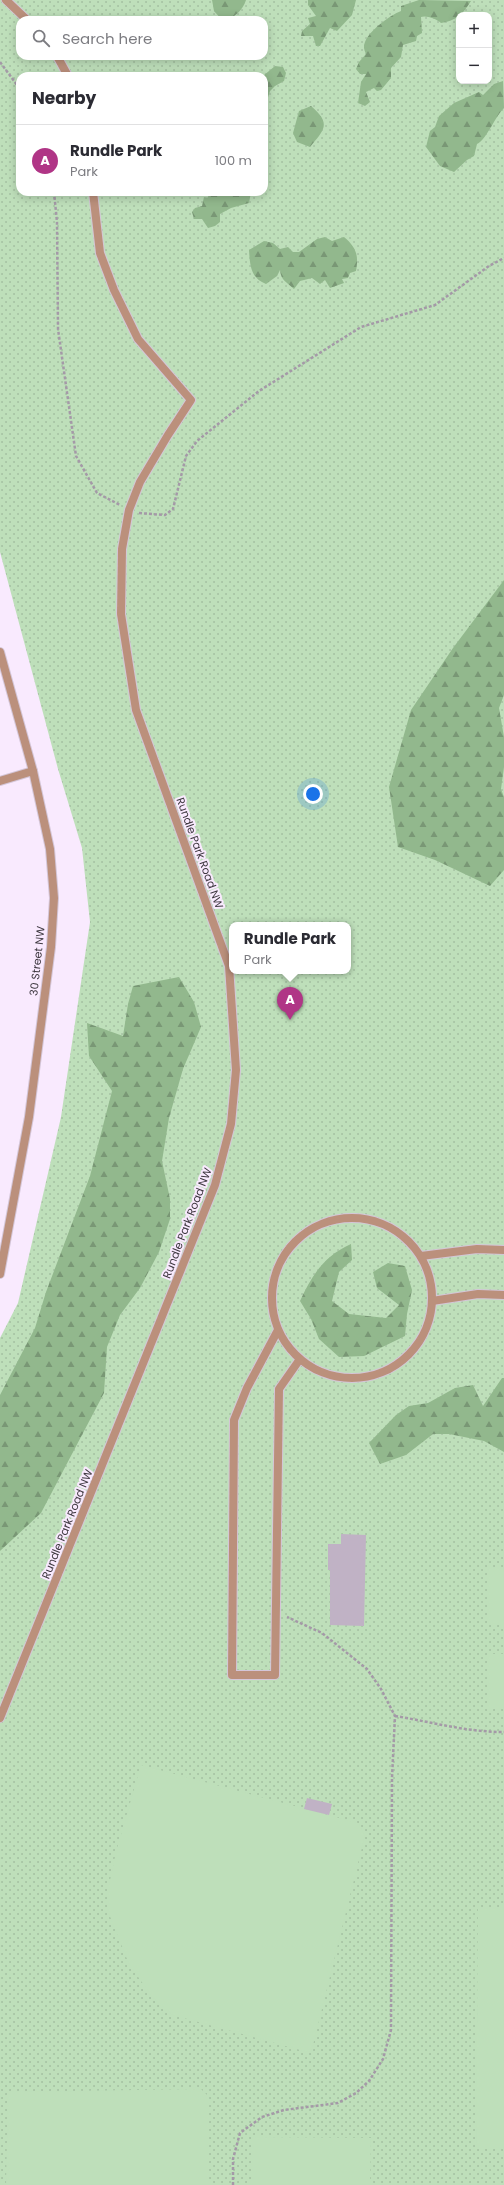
<!DOCTYPE html>
<html lang="en">
<head>
<meta charset="utf-8">
<style>
	body { margin:0; font-family:Poppins,sans-serif; background:#f2f2f3; color:#2b2b33 }
	.controls { position:absolute; right:12px; top:12px; display:grid; overflow:hidden; border-radius:8px; box-shadow:0 2px 10px #0003 }
	.controls button { width:36px; height:36px; display:grid; place-items:center; padding:0; border:0; border-bottom:1px solid #e1e1e2; background:#fff; color:#2b2b33; font:20px sans-serif }
	.you { position:absolute; left:313px; top:794px; width:14px; height:14px; margin:-10px; border:3px solid #fff; border-radius:50%; background:#1a73e8; box-shadow:0 0 0 6px #1a73e833 }
	.badge { display:grid; place-items:center; width:26px; height:26px; border-radius:50%; background:#b03586; color:#fff; font-size:13px; font-weight:700 }
	.pin { position:absolute; translate:-50% -33px; filter:drop-shadow(0 1px 2px #0008) }
	.pin::after { content:''; position:absolute; top:21px; width:14px; height:12px; background:inherit; clip-path:polygon(0 0,100% 0,50% 100%) }
	.popup { position:absolute; left:229px; top:922px; width:122px; height:52px; box-sizing:border-box; display:grid; place-content:center; border-radius:8px; background:#fff; filter:drop-shadow(0 1px 3px #0005); font-size:13px; white-space:nowrap; color:#7c7c81 }
	.popup b { font-size:15px; color:#2b2b33 }
	.popup::after { content:''; position:absolute; left:50%; top:100%; margin-left:-8px; border:8px solid transparent; border-top-color:#fff }
	.list { margin:0; padding:0; list-style:none }
	h2 { display:flex; justify-content:space-between; align-items:center; height:52px; margin:0; padding:0 16px; font-size:17px }
	h2 small { font-size:13px; font-weight:400; color:#7c7c81 }
	.list li { display:grid; grid-template-columns:26px 1fr auto; gap:12px; align-items:center; box-sizing:border-box; height:72px; padding:0 16px; border-top:1px solid #e1e1e2 }
	.list b { display:block; font-size:15px; white-space:nowrap }
	.list p { margin:0; font-size:13px; white-space:nowrap; color:#7c7c81 }
	.list em { font-size:13px; font-style:normal; color:#7c7c81 }
	.icon { flex:none; width:22px; height:22px; fill:none; stroke:currentColor; stroke-width:2; stroke-linecap:round; stroke-linejoin:round }
	.map { position:relative; flex:none; width:504px; height:2185px; overflow:hidden }
	.search { position:absolute; background:#fff; box-shadow:0 2px 10px #0003; left:16px; top:16px; width:252px; height:44px; display:flex; align-items:center; gap:10px; box-sizing:border-box; padding:0 14px; border-radius:12px; color:#7c7c81; font-size:15px }
	.panel { position:absolute; background:#fff; box-shadow:0 2px 10px #0003; left:16px; top:72px; width:252px; height:124px; border-radius:12px }
	.map>svg:first-child { display:block }
</style>
</head>
<body>
<div class="map">
<svg width="504" height="2185" viewBox="0 0 504 2185">
	<defs>
		<pattern id="green-dots" width="8" height="8" patternUnits="userSpaceOnUse"><rect width="8" height="8" fill="#bedfba"/><path d="M2 2h.1M6 6h.1" fill="none" stroke="#a4c0a1" stroke-width="1.8" stroke-linecap="round"/></pattern>
		<pattern id="forest-firs" width="22" height="20" patternUnits="userSpaceOnUse"><rect width="22" height="20" fill="#92b88d"/><path d="M5 1l3.5 6h-7zM16 11l3.5 6h-7z" fill="#799775"/></pattern>
	</defs>
	<rect width="100%" height="100%" fill="#f9eafe"/>
	<path fill="url(#green-dots)" fill-rule="evenodd" d="M0,0H504V2185H0V1338L18,1303L61,1117L90,922L82,848L58,769L0,552ZM459,15H489V81H459ZM20,20H264V56H20ZM20,76H264V192H20ZM232,925H348V971H232Z"/>
	<g fill="url(#forest-firs)">
		<path d="M212,0H246C243,10 233,20 222,20L214,11Z"/>
		<path d="M308,0H356L352,15L337,31L330,28L320,46H316L313,36H301L302,31L310,24L308,18L316,16L308,5Z"/>
		<path d="M419,0L471,1C463,14 456,21 441,23C437,19 426,15 421,17L422,33L417,36L416,41L403,45L401,57L391,68V78L381,90L377,91L374,88L366,92L370,102L365,106L358,103L361,82L366,74H360L356,69L359,62L366,54C364,50 363,46 365,42C369,31 390,15 401,11V6Z"/>
		<path d="M275,66L283,67L286,73L284,81L275,86L270,91L264,110L263,76Z"/>
		<path d="M503,81L504,108C494,118 487,139 477,144L474,156L467,160L454,172L440,166L426,147L430,131L435,127L439,116L454,103L479,92L483,95L494,84Z"/>
		<path d="M311,106C332,124 324,130 310,147L297,142L293,133L299,111Z"/>
		<path d="M216,192H251L249,203L231,208L220,214V222L215,226L208,228L202,219H194L192,212L195,208L202,206L204,197L207,198L210,194Z"/>
		<path d="M325,237L332,241L344,237C356,247 359,255 356,271L350,273L348,278L342,279L344,283L330,288L325,280L320,284L312,278L300,281L294,289C287,282 281,281 280,270L277,276L266,284C250,278 250,264 249,250L264,241L273,243L280,249L288,247L293,252H299L317,239Z"/>
		<path d="M504,580V695L499,708L504,737V767L501,789L504,797V870L490,886L435,860L398,847L389,787L411,710L453,648Z"/>
		<path d="M179,977L194,1002L201,1027L183,1069L169,1118L162,1161L170,1199V1219L159,1252L140,1288L120,1315L107,1347L104,1393L41,1513L0,1551V1395L35,1328L46,1292L90,1176L112,1091L89,1056L87,1023L123,1036L128,1004L133,986Z"/>
		<path d="M351,1244L352,1260L339,1272L332,1301L349,1314L386,1318L399,1305L377,1288L373,1272L388,1263L405,1266L412,1290L407,1314L405,1336L364,1356L339,1357L319,1339L311,1319L300,1301C312,1275 324,1256 351,1244Z"/>
		<path d="M502,1378H504V1452L484,1441L449,1434H433L406,1455L380,1464L369,1443L396,1415L409,1406L428,1403L455,1388L473,1385L483,1406Z"/>
	</g>
	<g fill="#bedfba">
		<rect x="489" y="1569" width="15" height="54"/>
		<rect x="489" y="1654" width="15" height="54"/>
		<path d="M141,1765L358,1823L365,1835L311,2053L173,2015L153,1998L129,1964L109,1914V1885L116,1852Z"/>
		<path d="M478,1909H504V2147H476Z"/>
		<path d="M201,2089L208,2096V2185H6L8,2092Z"/>
		<path d="M251,2137L371,2138L370,2185H251Z"/>
	</g>
	<g fill="#c0b2c5">
		<path d="M341,1534L366,1535L364,1626L330,1625V1570H328V1544H341Z"/>
		<path d="M307,1798L332,1804L329,1815L304,1809Z"/>
	</g>
	<g fill="none" stroke-linecap="round" stroke-linejoin="round">
		<defs>
			<g id="lane">
				<circle cx="352" cy="1298" r="80"/>
				<path d="M421,1256L477,1249L504,1250"/>
				<path d="M432,1301L478,1294L504,1295"/>
				<path d="M278,1330L247,1388L234,1420L232,1675H275L279,1389L300,1359"/>
			</g>
			<g id="street">
				<path d="M6,0L27,20"/>
				<path d="M57,56L68,76"/>
				<path d="M0,652L33,771L50,849L54,898L51,947L29,1117L0,1274"/>
				<path d="M0,781L33,771"/>
				<path d="M0,1718L215,1185L231,1124L236,1070L229,966L136,710L121,614L122,549L129,510L140,482L168,435L191,400L138,339L114,290L100,253L93,192"/>
			</g>
		</defs>
		<use href="#lane" stroke="#d4c6d8" stroke-width="10"/>
		<use href="#street" stroke="#d4c6d8" stroke-width="10"/>
		<g stroke="#a499a7" stroke-width="2.5" stroke-dasharray="3 2" stroke-linecap="butt">
			<path d="M0,62L20,89"/>
			<path d="M54,192L57,222L58,329L76,456L97,493L120,505"/>
			<path d="M139,513L165,515L173,509L186,456L197,441L259,391L361,327L435,305L489,266L504,258"/>
			<path d="M395,1716C432,1722 466,1732 504,1732"/>
			<path d="M233,2185V2159L240,2133L262,2117L284,2110L338,2103L356,2093L369,2081L383,2059L391,2030L392,1778L395,1716L381,1689L367,1669L322,1633L287,1617"/>
		</g>
		<use href="#lane" stroke="#bb907c" stroke-width="8"/>
		<use href="#street" stroke="#bb907c" stroke-width="8"/>
	</g>
	<g text-anchor="middle" dominant-baseline="central" stroke-width="4" stroke-linejoin="round" paint-order="stroke">
		<g font-size="11" fill="#3e3840" stroke="#f9eafe">
			<text transform="translate(200 853) rotate(70)">Rundle Park Road NW</text>
			<text transform="translate(37 961) rotate(-84)">30 Street NW</text>
			<text transform="translate(187 1223) rotate(-69)">Rundle Park Road NW</text>
			<text transform="translate(67 1524) rotate(-68)">Rundle Park Road NW</text>
		</g>
	</g>
</svg>
<div class="controls">
<button>+</button>
<button>−</button>
</div>
<div class="you"></div>
<div class="pin badge" style="left:290px;top:1020px">A</div>
<div class="popup"><b>Rundle Park</b>Park</div>
<div class="search"><svg class="icon" aria-label="search" viewBox="0 0 24 24"><circle cx="10" cy="10" r="6"/><path d="M15 15l6 6"/></svg>Search here</div>
<section class="panel">
<h2>Nearby<small></small></h2>
<ul class="list">
<li><span class="badge">A</span><div><b>Rundle Park</b><p>Park</p></div><em>100 m</em></li>
</ul>
</section>
</div>
</body>
</html>
